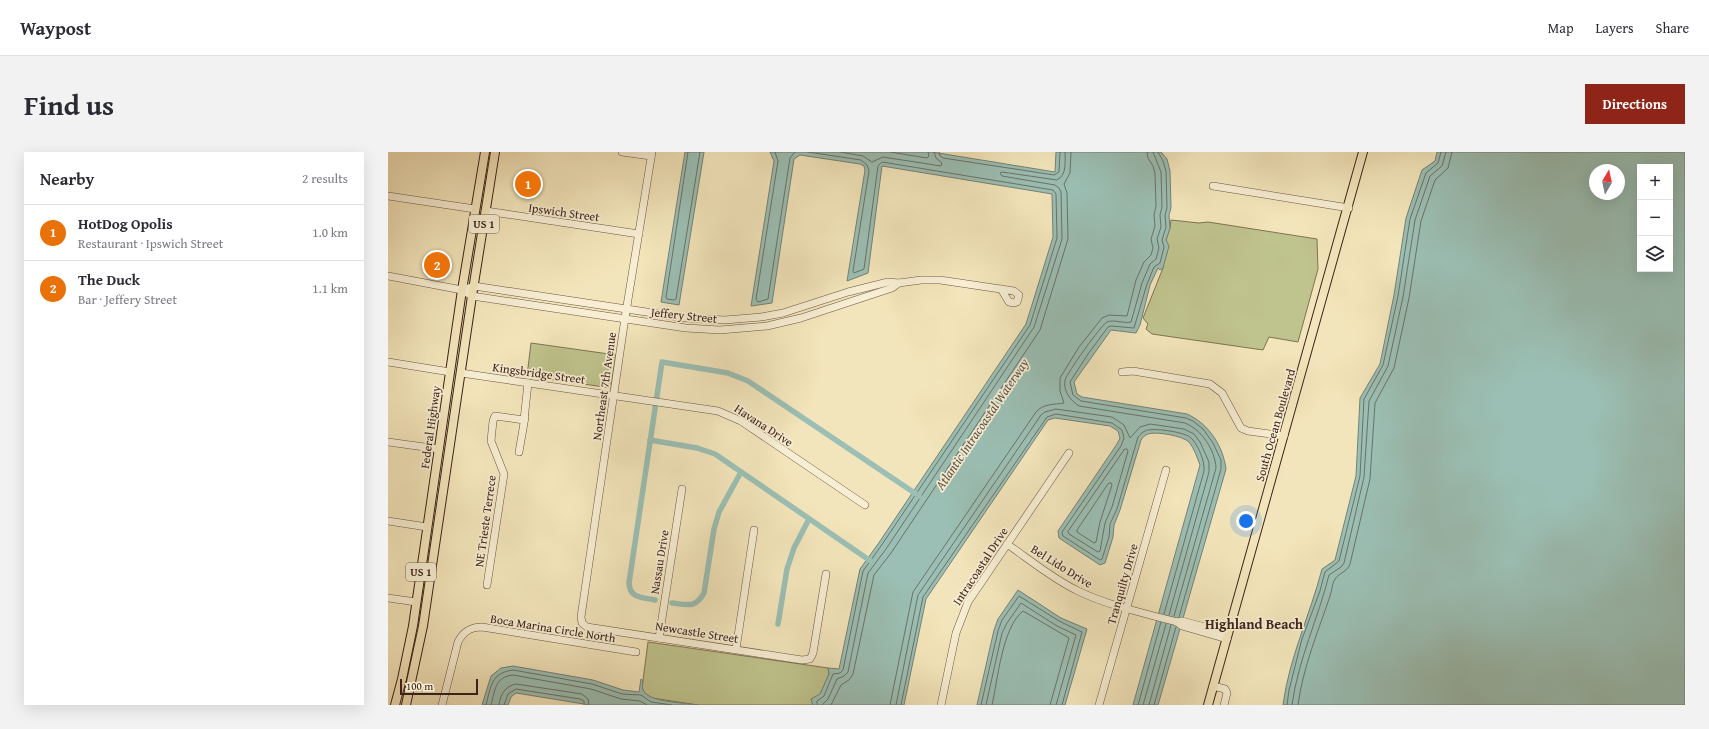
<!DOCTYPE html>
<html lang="en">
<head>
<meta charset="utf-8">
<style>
	body { margin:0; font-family:"Gentium Book Plus",serif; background:#f2f2f3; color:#2b2b33 }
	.controls { position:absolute; right:12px; top:12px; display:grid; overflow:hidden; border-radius:0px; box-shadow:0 4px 16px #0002 }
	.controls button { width:36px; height:36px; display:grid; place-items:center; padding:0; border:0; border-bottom:1px solid #e1e1e2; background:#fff; color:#2b2b33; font:20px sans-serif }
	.compass { position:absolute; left:1201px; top:12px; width:36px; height:36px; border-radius:50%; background:#fff; box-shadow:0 4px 16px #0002; rotate:9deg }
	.scale { position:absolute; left:12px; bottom:10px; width:78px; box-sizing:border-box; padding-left:4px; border:2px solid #3e231a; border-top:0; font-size:11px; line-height:14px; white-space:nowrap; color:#3e231a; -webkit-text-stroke:3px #f7eed3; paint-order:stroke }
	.you { position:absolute; left:858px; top:369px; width:14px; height:14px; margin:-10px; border:3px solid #fff; border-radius:50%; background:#1a73e8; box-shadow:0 0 0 6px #1a73e833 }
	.badge { display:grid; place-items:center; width:26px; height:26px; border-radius:50%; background:#8f2418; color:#fff; font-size:13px; font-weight:700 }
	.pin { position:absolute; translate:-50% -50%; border:2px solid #fff; box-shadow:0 1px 4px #0006 }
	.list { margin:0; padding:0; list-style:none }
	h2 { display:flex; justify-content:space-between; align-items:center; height:52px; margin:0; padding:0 16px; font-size:17px }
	h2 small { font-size:13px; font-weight:400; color:#7c7c81 }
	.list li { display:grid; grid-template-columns:26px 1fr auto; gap:12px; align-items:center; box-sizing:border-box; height:56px; padding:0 16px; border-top:1px solid #e1e1e2 }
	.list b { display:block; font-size:15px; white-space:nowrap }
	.list p { margin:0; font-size:13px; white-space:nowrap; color:#7c7c81 }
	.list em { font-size:13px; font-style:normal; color:#7c7c81 }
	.icon { flex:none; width:22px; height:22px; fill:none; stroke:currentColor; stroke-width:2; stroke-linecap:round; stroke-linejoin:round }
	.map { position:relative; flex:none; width:1297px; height:553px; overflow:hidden; border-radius:0px }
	header { display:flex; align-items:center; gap:24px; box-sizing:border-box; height:56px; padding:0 20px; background:#fff; border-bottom:1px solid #e1e1e2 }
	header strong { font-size:19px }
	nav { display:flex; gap:22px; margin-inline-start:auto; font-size:14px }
	.intro { display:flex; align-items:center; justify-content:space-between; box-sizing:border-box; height:96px; padding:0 24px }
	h1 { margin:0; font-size:28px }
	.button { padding:10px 18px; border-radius:0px; background:#8f2418; color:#fff; font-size:14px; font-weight:700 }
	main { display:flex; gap:24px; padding:0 24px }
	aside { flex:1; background:#fff; border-radius:0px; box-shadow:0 4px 16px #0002 }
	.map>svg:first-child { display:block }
</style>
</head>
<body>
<header>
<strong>Waypost</strong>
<nav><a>Map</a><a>Layers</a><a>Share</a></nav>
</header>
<div class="intro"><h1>Find us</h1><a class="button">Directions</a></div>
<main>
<aside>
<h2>Nearby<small>2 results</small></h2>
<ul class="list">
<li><span class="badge" style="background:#e8710a">1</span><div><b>HotDog Opolis</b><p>Restaurant · Ipswich Street</p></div><em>1.0 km</em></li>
<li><span class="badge" style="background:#e8710a">2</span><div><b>The Duck</b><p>Bar · Jeffery Street</p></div><em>1.1 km</em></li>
</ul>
</aside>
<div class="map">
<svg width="1297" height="553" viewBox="0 0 1297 553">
	<rect width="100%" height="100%" fill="#f3e5bb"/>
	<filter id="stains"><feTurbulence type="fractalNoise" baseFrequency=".005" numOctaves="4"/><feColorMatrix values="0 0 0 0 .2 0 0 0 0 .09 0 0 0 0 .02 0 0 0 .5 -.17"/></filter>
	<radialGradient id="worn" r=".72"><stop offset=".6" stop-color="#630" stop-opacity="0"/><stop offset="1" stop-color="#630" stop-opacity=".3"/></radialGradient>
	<g fill="#bfc38d" stroke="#7e7354">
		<path d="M783,68L811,71L820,70L929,87L930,117L910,190L881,185L875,198L764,182L758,177L760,172L755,166L775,116L778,88L782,76Z"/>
		<path d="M143,191L228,203L223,236L139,224Z"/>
		<path d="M260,490L440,516L441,522L432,543L423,547L425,553H310L264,546L257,542L254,536Z"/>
	</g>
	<g fill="#9bbfb4" stroke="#768176" fill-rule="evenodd">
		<path d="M297,0H316L291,153L273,150Z"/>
		<path d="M382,0H544L667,20L668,0H773L779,7L782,19L783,56L781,63L782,76L778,88L781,94L775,116L772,118L770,116L762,133L752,173L748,181L723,178L686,230L689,242L694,245L799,262C821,272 835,294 838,317L770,553H745L812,313C809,305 806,296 801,290C795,284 768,279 760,282C757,283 755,285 753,288L732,358L726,373L725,385L717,411L712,413L671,386L670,379L729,292L732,286L730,279L722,274L667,266L660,268L538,447L516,553H425L423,547L432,542L441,522L440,516L451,517L472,417L490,392L638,172L665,85L664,42L494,14L480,121L459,129L477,18L476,14L472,12L412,3L406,7L384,151L363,154L386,9Z"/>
		<path d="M1049,0H1297V553H895C901,506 922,463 934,417L947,408L968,324L972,246L992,212L1006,143L1018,66L1034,18L1047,9ZM1252,15H1282V117H1252ZM1207,18H1231V42H1207Z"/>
		<path d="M630,438L673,466L699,477L677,553H589L606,478L610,467Z"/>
		<path d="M125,514L205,528L235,538L251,540L253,527L255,529C254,534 254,538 257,541C265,550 298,551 310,553H202L128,541L123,545L120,553H94L103,524L113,516Z"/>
	</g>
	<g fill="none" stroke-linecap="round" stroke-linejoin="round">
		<g stroke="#6c7167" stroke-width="1">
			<path d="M300,0L278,145L279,147L286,148L288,147L312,0"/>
			<path d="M387,0L390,9L368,147L370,150L380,147L402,6L407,0"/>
			<path d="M420,0L473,8L479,13L481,19L465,119L466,121L476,117L490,14L494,10L665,38L668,42L669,86L642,173L493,394L475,419L455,518L452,521L445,522L436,544L429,549V553"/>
			<path d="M452,0L475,4L484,10L495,5L553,14L554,11L548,6L546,0"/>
			<path d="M502,0L539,6L541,4L540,0"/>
			<path d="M551,0L552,4L555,6L666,23L671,20L672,0"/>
			<path d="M765,0L773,20L774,55L772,63L773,75L769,87L771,96L768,107L762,112L754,131L743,170C736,172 726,167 719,170C713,173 679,221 677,228C675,239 682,248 691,254L797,271C814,278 827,298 828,316L786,464"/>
			<path d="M770,0L775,9L778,19L779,56L777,63L778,75L774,88L776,95L772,111L766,115L759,132L746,176L723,174L720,175L700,202L682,230L685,243L693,249L798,266L805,269L815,277L825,291L833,308V317L791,465"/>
			<path d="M737,297H739L740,299L724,355L717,371L712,399L710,400L681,382L680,380Z"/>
			<path d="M723,331L724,333L712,370L708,390L706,391L689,380V378L720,332Z"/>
			<path d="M98,553C103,534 103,521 125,518L204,532L234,542L253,543L263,550L284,553"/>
			<path d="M103,553C107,538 107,525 125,523L203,537L233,547L252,549L259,553"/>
			<path d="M111,553C112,543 117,534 128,532L194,542L200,547L201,553"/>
			<path d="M116,553L120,542L128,537L192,547L196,549V553"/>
			<path d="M434,553L440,547L449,527L456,524L460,520L480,421L498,397L646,175L674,87L673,40L671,36L667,33L614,24L612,21L614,20L669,28C679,23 677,10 677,0"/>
			<path d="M443,553L453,533L461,528L465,522L486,423L503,401L652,178L680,87L679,41L676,32L682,21L683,0"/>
			<path d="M502,553L525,440L648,260C656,251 666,253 676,251L672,239V226L691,195L714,166L721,163L739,164L748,128L756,110L763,103L765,96L763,87L767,74L766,63L768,54L767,21L765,14L760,6L759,0"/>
			<path d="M508,553L530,443L653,263L657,260L668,257L724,265L736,273L742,286L752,275L762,272L796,277L806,282L812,290L821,310V320L781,463"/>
			<path d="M513,553L535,445L659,265L668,262L724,271L734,278L736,286L733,294L674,380L675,384L712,408L714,407L721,385L722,372L729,357L750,285C752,283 754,280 757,279C764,275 795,280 802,285C810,292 817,309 816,319L776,462"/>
			<path d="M593,553L610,479L614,468L631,444L671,469L694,480L674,553"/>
			<path d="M598,553L614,481L619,471L633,451L669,474L688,483L668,553"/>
			<path d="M604,553C610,527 614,476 635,459L681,486L662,553"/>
			<path d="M750,553L773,470"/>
			<path d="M755,553L778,472"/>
			<path d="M761,553L783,473"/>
			<path d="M766,553L788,475"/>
			<path d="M899,553L901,538L914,487L932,439L937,420L951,409L972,324L976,247L995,213L1010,144L1022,67L1038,21L1050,11L1053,0"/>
			<path d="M904,553C910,508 930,467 941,423L953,415L956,411L976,325L981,249L1000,214L1015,145L1027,68L1042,24L1054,14L1058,0"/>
			<path d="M910,553C915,515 930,480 942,444C944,439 944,431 947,427C951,421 959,420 962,412L982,327L987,251L1006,216L1021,146L1033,69L1047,28L1060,16L1064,0"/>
		</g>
		<g stroke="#9bbfb4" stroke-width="5.5">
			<path d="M262,288L309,296L327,302L484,410"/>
			<path d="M267,448C254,445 242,447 241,431L274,210L340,221L360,229L531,344"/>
			<path d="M284,451C300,453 308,456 316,441L326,377L331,360L353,320"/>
			<path d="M390,472L399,417L406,396L421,367"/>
		</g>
		<defs>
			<g id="minor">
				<path d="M234,0L263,4"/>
				<path d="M264,0L237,166L193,465L194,471L199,475L414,508L422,507L425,501L438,422"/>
				<path d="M825,34L961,56"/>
				<path d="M0,44L87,57"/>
				<path d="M98,59L251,82"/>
				<path d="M0,124L74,138L84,144L298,176L332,178L379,174L413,166L504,136L511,131"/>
				<path d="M74,138L86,134L298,166L337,168L373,165L395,161L460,140L500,130L511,131L533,128H552L626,139L631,143L629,150L626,151L621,150L613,137"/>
				<path d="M0,210L62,220"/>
				<path d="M734,220L745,219L822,232L834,241L853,276L860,279L896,284"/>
				<path d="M73,221L330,259L353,269L477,353"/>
				<path d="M0,290L51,297"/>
				<path d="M131,300L137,265"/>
				<path d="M0,369L39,375"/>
				<path d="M619,392C642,408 665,427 690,439C721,454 756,461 789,470L794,474L839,487"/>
				<path d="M99,433L116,322L103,289L105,269L107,264L136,268L140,231"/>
				<path d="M0,446L28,450"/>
				<path d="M789,470L794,469L840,481"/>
				<path d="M271,486L294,337"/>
				<path d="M348,497L366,378"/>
				<path d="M825,534L837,537L839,541L836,553"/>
				<path d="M54,553L70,490C75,480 82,475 94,475L248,500"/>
				<path d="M553,553L568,481L580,450L681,301"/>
				<path d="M711,553L778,318"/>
			</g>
			<g id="major">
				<path d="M7,553L14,527L25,474L74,138L97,0"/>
				<path d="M18,553L35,474L84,144L107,0"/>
				<path d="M820,553L975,0"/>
			</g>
		</defs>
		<use href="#minor" stroke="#6b5442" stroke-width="8"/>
		<use href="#major" stroke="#3e231a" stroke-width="10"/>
		<use href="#minor" stroke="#f7eed3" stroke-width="7"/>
		<use href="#major" stroke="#f3e5bb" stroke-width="8"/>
	</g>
	<g text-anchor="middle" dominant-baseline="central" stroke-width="3.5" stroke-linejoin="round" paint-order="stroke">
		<g fill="#f7eed3" stroke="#766052" stroke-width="1">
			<rect x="81" y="63" width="30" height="18" rx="3"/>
			<rect x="18" y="411" width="30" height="18" rx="3"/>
		</g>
		<g font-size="11" font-weight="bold" fill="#3e231a">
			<text x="96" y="72">US 1</text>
			<text x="33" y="420">US 1</text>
		</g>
		<g font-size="12" fill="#3e231a" stroke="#f7eed3">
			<text transform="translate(176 60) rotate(8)">Ipswich Street</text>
			<text transform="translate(296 163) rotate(6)">Jeffery Street</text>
			<text transform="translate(151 221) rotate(8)">Kingsbridge Street</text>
			<text transform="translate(216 234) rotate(-82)">Northeast 7th Avenue</text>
			<text transform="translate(376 273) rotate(33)">Havana Drive</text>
			<text transform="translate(887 273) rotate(-74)">South Ocean Boulevard</text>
			<text transform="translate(42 275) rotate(-82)">Federal Highway</text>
			<text transform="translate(97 369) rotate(-82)">NE Trieste Terrece</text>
			<text transform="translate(271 410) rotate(-81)">Nassau Drive</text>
			<text transform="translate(592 414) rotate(-57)">Intracoastal Drive</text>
			<text transform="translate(674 414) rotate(32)">Bel Lido Drive</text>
			<text transform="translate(734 432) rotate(-74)">Tranquilty Drive</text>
			<text transform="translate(165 476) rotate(9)">Boca Marina Circle North</text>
			<text transform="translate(309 480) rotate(9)">Newcastle Street</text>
		</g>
		<g font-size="13" font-style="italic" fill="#5a5248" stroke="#f7eed3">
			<text transform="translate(594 272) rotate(-56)">Atlantic Intracoastal Waterway</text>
		</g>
		<g font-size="14" font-weight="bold" fill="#3e231a" stroke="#f7eed3">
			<text x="866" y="472">Highland Beach</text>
		</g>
	</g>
	<rect width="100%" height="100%" filter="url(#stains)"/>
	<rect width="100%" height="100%" fill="url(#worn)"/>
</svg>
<div class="controls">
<button>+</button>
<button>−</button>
<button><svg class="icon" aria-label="layers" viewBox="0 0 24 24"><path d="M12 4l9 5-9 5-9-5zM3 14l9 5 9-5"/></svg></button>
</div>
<svg class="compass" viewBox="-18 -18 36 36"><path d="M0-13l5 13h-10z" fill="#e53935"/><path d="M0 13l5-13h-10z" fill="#7c7c81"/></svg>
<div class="scale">100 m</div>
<div class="you"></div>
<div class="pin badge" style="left:140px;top:32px;background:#e8710a">1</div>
<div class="pin badge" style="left:49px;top:113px;background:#e8710a">2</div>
</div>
</main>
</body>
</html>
